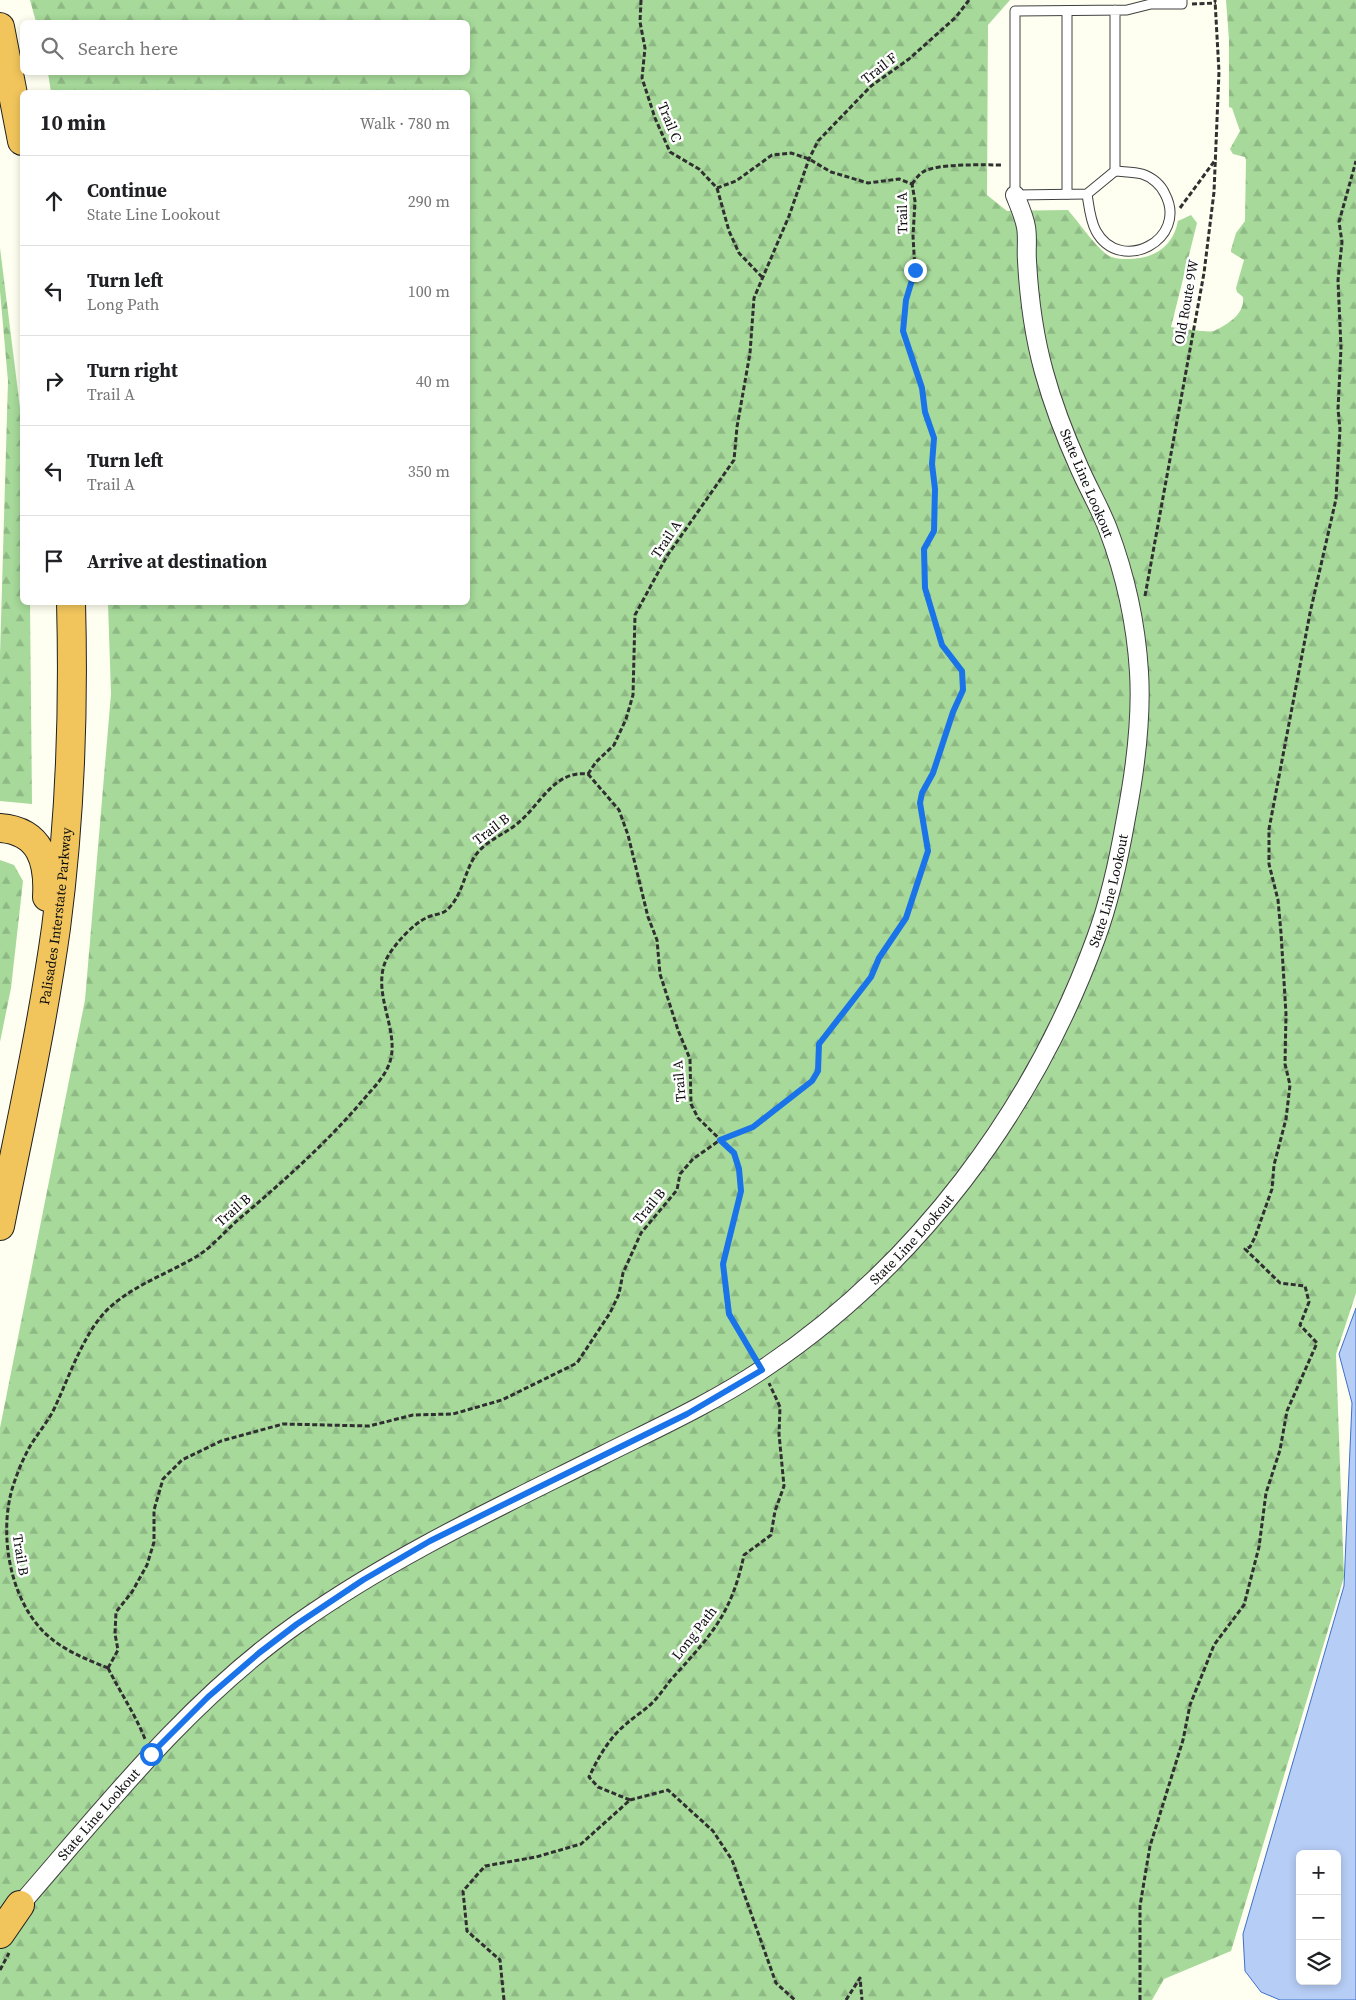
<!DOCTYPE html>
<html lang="en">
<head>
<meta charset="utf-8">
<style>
	body { margin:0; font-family:"Source Serif 4",serif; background:#f2f2f2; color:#202124 }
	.controls { position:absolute; right:15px; bottom:15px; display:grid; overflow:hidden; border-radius:8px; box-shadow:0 2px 8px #0003 }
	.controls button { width:45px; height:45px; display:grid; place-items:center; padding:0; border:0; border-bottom:1px solid #e0e0e0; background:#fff; color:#202124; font:25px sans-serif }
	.stop { position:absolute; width:15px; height:15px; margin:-11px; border:4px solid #1a73e8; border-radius:50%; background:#fff }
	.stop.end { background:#1a73e8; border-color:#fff; box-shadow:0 1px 5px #0008 }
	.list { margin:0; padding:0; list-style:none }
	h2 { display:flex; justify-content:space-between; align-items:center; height:65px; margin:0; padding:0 20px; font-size:21px }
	h2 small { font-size:16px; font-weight:400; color:#757577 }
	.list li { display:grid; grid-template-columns:32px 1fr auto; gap:15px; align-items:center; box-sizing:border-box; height:90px; padding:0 20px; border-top:1px solid #e0e0e0 }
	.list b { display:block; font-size:19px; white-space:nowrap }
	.list p { margin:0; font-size:16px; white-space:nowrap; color:#757577 }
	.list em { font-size:16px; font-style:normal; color:#757577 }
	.icon { flex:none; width:28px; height:28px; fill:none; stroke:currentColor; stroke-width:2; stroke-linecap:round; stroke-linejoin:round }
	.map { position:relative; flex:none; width:1356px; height:2000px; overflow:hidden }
	.search { position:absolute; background:#fff; box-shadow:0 2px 8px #0003; left:20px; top:20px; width:450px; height:55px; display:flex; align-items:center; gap:12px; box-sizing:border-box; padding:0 18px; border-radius:8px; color:#757577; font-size:19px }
	.panel { position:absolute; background:#fff; box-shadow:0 2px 8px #0003; left:20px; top:90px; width:450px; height:515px; border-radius:8px }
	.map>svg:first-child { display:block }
</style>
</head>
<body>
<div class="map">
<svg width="1356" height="2000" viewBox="0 0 1356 2000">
	<defs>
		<pattern id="forest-firs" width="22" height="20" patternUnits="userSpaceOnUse" patternTransform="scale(1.25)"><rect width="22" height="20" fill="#a6d99a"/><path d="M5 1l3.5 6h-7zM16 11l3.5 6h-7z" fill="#8eb984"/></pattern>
	</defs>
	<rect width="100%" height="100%" fill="#fefff0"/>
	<g fill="url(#forest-firs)">
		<path d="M30,0H1010L988,25L987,195L1007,211L1068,210C1080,224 1092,242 1106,254C1111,258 1119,259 1125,259C1152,260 1173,248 1178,221L1191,215L1197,223L1171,327C1178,328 1209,333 1214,331C1228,324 1245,314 1243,297L1237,292L1236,288L1244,260L1231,252V250L1236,233L1245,221L1246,160L1245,157L1233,154L1230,149L1240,131L1232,108L1229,107V40L1226,0H1356V1293L1336,1354L1344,1577L1231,1951L1164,1979L1152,2000H0V1428L85,1000L111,694L108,603L468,602V92H51L48,73L468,72V22H36Z"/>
		<path d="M0,248L22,424V602L30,603L32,804L0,801V656L8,381L0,291Z"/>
		<path d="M0,860L14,865L23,881L11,988L0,1042Z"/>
	</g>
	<path fill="#b6cdf5" stroke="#3e70ca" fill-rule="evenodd" d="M1356,1308V2000H1280L1261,1992L1245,1971L1243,1934L1344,1586L1352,1403L1339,1354ZM1300,1854H1337V1981H1300Z"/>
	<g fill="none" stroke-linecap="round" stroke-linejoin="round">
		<defs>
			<g id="service">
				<path d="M1115,10V171L1087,194L1015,195V11L1127,10L1151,4H1182V0"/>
				<path d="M1067,194V11"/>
				<path d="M1087,194C1089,206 1090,220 1096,231C1120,275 1189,240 1165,194C1161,185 1152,177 1142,174C1134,172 1124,172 1115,171"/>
			</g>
			<g id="minor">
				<path id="s1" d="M20,1905C106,1806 189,1700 297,1624C393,1556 499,1507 603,1455C657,1428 712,1403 763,1369C916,1267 1033,1111 1096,938C1110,900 1119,858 1126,818C1135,771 1142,720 1139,672C1136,623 1125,574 1108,529C1100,508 1088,488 1079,467C1065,436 1053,405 1044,372C1034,336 1029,298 1027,261C1026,250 1028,238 1026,227C1024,216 1019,205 1015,195"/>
			</g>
			<g id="motorway">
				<path d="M0,27L22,141"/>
				<path d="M0,828C41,831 49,862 47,897"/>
				<path id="s2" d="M0,1226C20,1127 42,1028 56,928C70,821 74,711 71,602"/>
				<path d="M0,1934L20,1905"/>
			</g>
		</defs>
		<use href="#service" stroke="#414141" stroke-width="11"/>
		<use href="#minor" stroke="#414141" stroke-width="20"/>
		<use href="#motorway" stroke="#1f1f1f" stroke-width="30"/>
		<g stroke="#303030" stroke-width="3" stroke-dasharray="5 2.5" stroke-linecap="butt">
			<path d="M641,0L640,22L645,48L642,78L655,118L670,152L699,169L717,188L736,181L772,155L791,153L809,159L831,172L868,183L899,179L912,184"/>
			<path d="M1192,4L1216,3"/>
			<path d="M912,184C915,180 919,174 923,172C937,163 985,165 1003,165"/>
			<path d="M717,188L729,231L739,253L762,277"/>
			<path d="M1180,208L1216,159"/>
			<path d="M1145,596L1204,273L1214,192L1219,72L1215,0"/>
			<path d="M588,774L619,810L628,835L648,917L657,940L660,974L678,1030L690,1059L691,1104L698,1118L734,1153L739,1169L741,1191L723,1264L725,1291L729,1314L753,1356"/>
			<path d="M588,774L596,762L614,745L626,719L633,695L635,615L667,556L734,460L737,427L750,353L754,298L789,216L809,159L818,141L871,86L909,59L956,17L969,0"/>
			<path d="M108,1668L118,1650L115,1634L116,1612L132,1592L147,1565L154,1542V1510L163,1479L182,1460L221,1441L283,1424L369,1426L413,1415L453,1414L502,1400L577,1363L610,1313L619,1294L623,1273L641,1233L677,1190L680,1174L693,1159L720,1140L753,1127L812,1081L818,1071L819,1044L871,977L879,958L906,918L928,851L921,803L922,793L933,773L953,711L963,690L962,671L942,645L925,589L924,549L934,531L935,489L932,465L934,438L925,412L922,388L903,331L906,300L915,270L913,236L915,201L912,184"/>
			<path d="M108,1668C85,1659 58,1648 41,1629C10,1595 0,1537 11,1493C15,1478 22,1461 29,1448C37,1434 48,1422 55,1407C69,1377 83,1335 106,1311C132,1285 168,1274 199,1255C213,1246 226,1230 239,1219C286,1179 330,1140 369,1093C380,1081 391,1068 392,1051C394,1020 371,987 388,956C395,944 413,924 426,918C433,914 442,915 448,909C463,894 464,873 475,856C486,840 504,835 518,823C541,804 554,770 588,774"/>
			<path d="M108,1668C120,1692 135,1714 145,1739"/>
			<path d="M630,1800L598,1787L589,1777C598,1758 609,1738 626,1724C635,1716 647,1709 655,1700C663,1691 669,1681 677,1673C714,1632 732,1611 744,1555L771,1535L775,1511L784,1486L779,1434L780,1407L769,1383"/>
			<path d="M630,1800L668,1790L713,1831L732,1860L776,1983L795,2000"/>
			<path d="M0,1970L9,1953"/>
			<path d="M504,2000L500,1960L467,1931L463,1891L485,1866L536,1857L581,1844L630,1800"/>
			<path d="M846,2000L860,1978L862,2000"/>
			<path d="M1140,2000V1906L1150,1846L1183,1740L1190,1705L1214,1645L1244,1605L1259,1547L1266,1493L1280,1450L1287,1411L1317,1343L1300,1325L1309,1302L1305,1286L1280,1283L1245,1249L1250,1247L1255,1237L1272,1189L1274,1165L1286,1119L1290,1085L1285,1064L1286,1014L1281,933L1278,900L1269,864V829L1310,613L1336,499L1340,429L1338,409L1341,348L1338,280L1342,242L1339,222L1356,161"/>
		</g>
		<use href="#service" stroke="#fff" stroke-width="9"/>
		<use href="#minor" stroke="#fff" stroke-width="18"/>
		<use href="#motorway" stroke="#f1c55c" stroke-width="28"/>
	</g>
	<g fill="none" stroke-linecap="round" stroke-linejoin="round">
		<path stroke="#1a73e8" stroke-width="6" d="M151,1754L208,1697L259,1653L297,1624L363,1580L430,1541L687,1414L762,1370L729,1314L723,1264L741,1191L739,1169L734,1153L720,1140L753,1127L812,1081L818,1071L819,1044L871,977L879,958L906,918L928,851L920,803L922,793L933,773L953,712L963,690L962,671L942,645L925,588L924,549L934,531L935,489L932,464L934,438L925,412L922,388L903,331L906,300L915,270"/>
	</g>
	<g text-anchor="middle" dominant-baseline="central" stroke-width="5" stroke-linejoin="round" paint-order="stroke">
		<g font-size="14" fill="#0e0e0e" stroke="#fff">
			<text transform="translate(879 68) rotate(-38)">Trail F</text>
			<text transform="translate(670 122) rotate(68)">Trail C</text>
			<text transform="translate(902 213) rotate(-91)">Trail A</text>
			<text transform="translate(1186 302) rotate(-80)">Old Route 9W</text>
			<text transform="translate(1087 483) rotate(67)">State Line Lookout</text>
			<text transform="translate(666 539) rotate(-56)">Trail A</text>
			<text transform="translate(491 829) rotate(-37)">Trail B</text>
			<text stroke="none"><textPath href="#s1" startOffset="1530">State Line Lookout</textPath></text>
			<text stroke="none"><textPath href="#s2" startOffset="315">Palisades Interstate Parkway</textPath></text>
			<text transform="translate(679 1081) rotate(-95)">Trail A</text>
			<text transform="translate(649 1206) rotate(-50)">Trail B</text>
			<text transform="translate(233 1210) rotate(-41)">Trail B</text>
			<text stroke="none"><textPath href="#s1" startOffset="1125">State Line Lookout</textPath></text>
			<text transform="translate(21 1555) rotate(81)">Trail B</text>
			<text transform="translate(694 1633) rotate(-52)">Long Path</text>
			<text stroke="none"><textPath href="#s1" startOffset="120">State Line Lookout</textPath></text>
		</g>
	</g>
</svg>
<div class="controls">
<button>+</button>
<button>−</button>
<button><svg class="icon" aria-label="layers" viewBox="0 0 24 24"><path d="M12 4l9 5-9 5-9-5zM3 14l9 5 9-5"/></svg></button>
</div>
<div class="stop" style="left:151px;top:1754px"></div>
<div class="stop end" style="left:915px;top:270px"></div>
<div class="search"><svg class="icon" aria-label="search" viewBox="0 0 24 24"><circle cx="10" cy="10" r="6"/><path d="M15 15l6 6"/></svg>Search here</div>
<section class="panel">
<h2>10 min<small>Walk · 780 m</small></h2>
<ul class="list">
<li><svg class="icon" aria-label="ahead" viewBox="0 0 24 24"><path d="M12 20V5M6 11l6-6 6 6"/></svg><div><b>Continue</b><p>State Line Lookout</p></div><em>290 m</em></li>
<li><svg class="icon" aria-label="left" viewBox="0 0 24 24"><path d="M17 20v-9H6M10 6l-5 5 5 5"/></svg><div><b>Turn left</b><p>Long Path</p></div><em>100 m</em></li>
<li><svg class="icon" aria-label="right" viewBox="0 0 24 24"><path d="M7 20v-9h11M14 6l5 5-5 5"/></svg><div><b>Turn right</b><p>Trail A</p></div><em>40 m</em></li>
<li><svg class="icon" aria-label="left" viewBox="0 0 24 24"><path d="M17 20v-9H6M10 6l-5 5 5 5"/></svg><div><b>Turn left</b><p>Trail A</p></div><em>350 m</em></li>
<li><svg class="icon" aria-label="arrive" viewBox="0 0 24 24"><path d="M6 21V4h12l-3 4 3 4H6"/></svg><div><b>Arrive at destination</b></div></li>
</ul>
</section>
</div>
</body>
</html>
